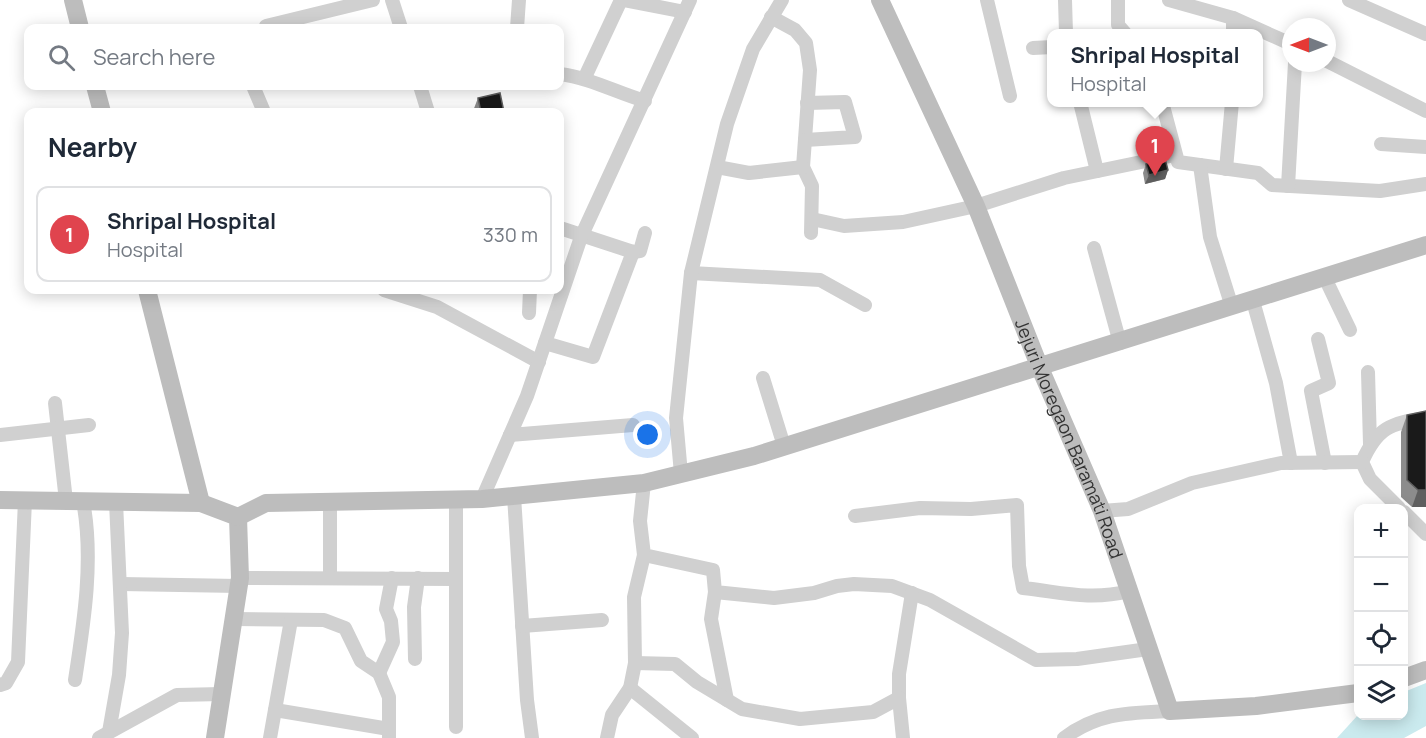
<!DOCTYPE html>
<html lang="en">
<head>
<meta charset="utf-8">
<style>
	body { margin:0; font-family:Manrope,sans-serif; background:#f2f2f3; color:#1f2937 }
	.controls { position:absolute; right:18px; bottom:18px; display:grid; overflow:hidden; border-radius:12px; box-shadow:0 3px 15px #0003 }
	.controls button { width:54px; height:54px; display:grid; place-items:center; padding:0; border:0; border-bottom:2px solid #e0e1e3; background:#fff; color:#1f2937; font:30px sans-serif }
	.compass { position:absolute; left:1282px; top:18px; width:54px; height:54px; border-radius:50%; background:#fff; box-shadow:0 3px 15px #0003; rotate:270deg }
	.you { position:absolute; left:648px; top:435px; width:21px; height:21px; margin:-15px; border:4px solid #fff; border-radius:50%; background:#1a73e8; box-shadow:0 0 0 9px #1a73e833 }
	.badge { display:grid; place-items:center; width:39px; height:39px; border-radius:50%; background:#f02e73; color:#fff; font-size:20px; font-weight:700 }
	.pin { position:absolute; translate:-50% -50px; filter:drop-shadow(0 2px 3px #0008) }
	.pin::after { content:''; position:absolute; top:32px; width:21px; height:18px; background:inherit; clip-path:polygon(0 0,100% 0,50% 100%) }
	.popup { position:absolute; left:1047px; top:29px; width:216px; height:78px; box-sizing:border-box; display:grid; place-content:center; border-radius:12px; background:#fff; filter:drop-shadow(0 2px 4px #0005); font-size:20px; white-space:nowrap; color:#747a83 }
	.popup b { font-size:22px; color:#1f2937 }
	.popup::after { content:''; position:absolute; left:50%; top:100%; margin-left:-12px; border:12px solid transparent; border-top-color:#fff }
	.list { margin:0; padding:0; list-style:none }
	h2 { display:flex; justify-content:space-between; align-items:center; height:78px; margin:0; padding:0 24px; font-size:26px }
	h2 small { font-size:20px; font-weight:400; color:#747a83 }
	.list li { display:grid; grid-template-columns:39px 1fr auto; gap:18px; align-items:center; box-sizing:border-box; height:96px; margin:0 12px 12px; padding:0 12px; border:2px solid #e0e1e3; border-radius:12px }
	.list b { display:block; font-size:22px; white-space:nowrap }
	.list p { margin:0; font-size:20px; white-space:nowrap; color:#747a83 }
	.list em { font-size:20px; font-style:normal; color:#747a83 }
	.icon { flex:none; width:33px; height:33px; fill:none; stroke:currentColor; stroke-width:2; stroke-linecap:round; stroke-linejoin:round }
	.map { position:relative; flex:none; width:1426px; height:738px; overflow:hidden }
	.search { position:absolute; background:#fff; box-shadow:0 3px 15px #0003; left:24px; top:24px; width:540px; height:66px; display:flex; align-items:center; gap:15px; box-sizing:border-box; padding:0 21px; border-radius:12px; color:#747a83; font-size:22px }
	.panel { position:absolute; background:#fff; box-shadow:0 3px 15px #0003; left:24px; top:108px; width:540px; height:186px; border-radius:12px }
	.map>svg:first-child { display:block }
</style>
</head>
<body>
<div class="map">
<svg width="1426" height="738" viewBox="0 0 1426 738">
	<rect width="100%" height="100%" fill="#fff"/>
	<path fill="#caeaee" d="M1426,683V726L1404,738H1337L1358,715L1404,716V692Z"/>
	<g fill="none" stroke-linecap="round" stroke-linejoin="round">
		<g stroke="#d0d0d0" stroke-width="14">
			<path d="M392,0L401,28"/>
			<path d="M623,0L685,12"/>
			<path d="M987,0L1010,96"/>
			<path d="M1065,0L1066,33"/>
			<path d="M1118,0V25L1125,33"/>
			<path d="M1169,0L1233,18L1291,44"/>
			<path d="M1349,0L1426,34"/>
			<path d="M771,17L795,30L806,43L810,70L803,167L812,186L811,233"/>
			<path d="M1233,18V33"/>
			<path d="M266,26L373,0"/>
			<path d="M517,28L519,0"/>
			<path d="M1033,48L1052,47"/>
			<path d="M1327,61L1426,111"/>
			<path d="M560,74C590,78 615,92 645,101"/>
			<path d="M585,77L621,0"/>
			<path d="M253,86L264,112"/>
			<path d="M420,86L428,112"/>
			<path d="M1080,102L1097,171"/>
			<path d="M1162,102L1178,162L1258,173L1272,185L1380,191L1426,184"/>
			<path d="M805,140L855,137L845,102L807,103"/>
			<path d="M1381,144L1426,147"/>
			<path d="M1200,165L1210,237L1232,307"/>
			<path d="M717,167L749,173L803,167"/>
			<path d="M1226,169L1232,102"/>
			<path d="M1288,186L1295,63"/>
			<path d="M812,219L844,226L903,222L976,206L1064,178L1175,155"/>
			<path d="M560,228L633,252L640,251L645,233"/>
			<path d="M1094,248L1120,343"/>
			<path d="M691,273L820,280L865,305"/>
			<path d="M1325,278L1350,330"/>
			<path d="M384,290L437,307L539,362"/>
			<path d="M1253,301L1276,383L1291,463"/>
			<path d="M529,313L530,290"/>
			<path d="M1318,339L1329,383L1311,391L1325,463"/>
			<path d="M545,343L593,357L633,252"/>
			<path d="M1368,372L1370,444"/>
			<path d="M763,378L784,446"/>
			<path d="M55,403L66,501"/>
			<path d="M0,435L89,425"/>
			<path d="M510,435L633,425"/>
			<path d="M681,474L676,418L691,273L727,124L753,49L782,0"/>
			<path d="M644,483L640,521L644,555L713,570L715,592L774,598L814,593L837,586L854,584L892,586L930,600L1036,660L1077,659L1148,649"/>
			<path d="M514,496L527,700L532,738"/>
			<path d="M482,499L527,396L581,237L690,0"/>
			<path d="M330,502V577"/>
			<path d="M1399,508L1370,479L1362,462C1377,428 1390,423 1426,418"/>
			<path d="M1102,511L1128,509L1192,483L1281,463L1362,462"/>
			<path d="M1404,512L1426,534"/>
			<path d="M855,516L920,508L971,509L1017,505L1019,566L1023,588C1061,592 1090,601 1129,591"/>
			<path d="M240,578L456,579"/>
			<path d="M121,584L239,586"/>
			<path d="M715,592L711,619L727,700"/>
			<path d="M234,619L324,620L345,628L361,661L379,673L389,697V738"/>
			<path d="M522,626L602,620"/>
			<path d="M415,659L414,607L418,578"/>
			<path d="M635,663L675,664L697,682L742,709L800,719L873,712L899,698V674L912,593"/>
			<path d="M379,673L393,642L391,621L386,609L392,578"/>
			<path d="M75,680C84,622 94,559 83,501"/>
			<path d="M0,685L6,683L18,662L25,500"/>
			<path d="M630,688L692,738"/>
			<path d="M899,698L903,738"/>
			<path d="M275,710L389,729"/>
			<path d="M456,727V500"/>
			<path d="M109,732L119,675L122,633L116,502"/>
			<path d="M99,738L177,695L222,694"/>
			<path d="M270,738L291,620"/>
			<path d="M607,738L612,715L630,688L635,663L634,597L644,555"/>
			<path d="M1064,738C1099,712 1129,713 1170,711"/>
		</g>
		<g stroke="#bdbdbd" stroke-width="18">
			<path d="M73,0L80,28"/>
			<path id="s1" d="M880,0L976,206L1040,368L1102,511L1170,711L1256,706L1358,693"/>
			<path d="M95,86L102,112"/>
			<path d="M147,290L201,503"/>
			<path d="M0,500L201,503L238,517L240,578L215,738"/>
			<path d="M238,517L266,503L482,499L644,483L754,456L1426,245"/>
			<path d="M1404,678L1426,670"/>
		</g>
	</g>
	<g fill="#8c8c8c">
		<path d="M478,98L504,112H474L473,111Z"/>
		<path d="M1146,164L1168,170L1165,179L1145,184L1143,173Z"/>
		<path d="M1407,415L1426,507H1412L1401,497V432Z"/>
	</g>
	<g fill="#5f5f5f">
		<path d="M1168,170L1165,179L1145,184L1149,175Z"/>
		<path d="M1418,490H1426V507H1412Z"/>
	</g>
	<g fill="#1a1a1a" stroke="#5f5f5f" stroke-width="1.5">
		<path d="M500,93L504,112H481L478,98Z"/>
		<path d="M1165,159L1168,170L1149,175L1146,164Z"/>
		<path d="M1426,411V490H1418L1407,480V415Z"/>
	</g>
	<g text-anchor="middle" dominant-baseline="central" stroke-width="6" stroke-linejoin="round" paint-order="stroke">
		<g font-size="18" fill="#333" stroke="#fff">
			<text stroke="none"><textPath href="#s1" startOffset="478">Jejuri Moregaon Baramati Road</textPath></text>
		</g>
	</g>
</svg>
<div class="controls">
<button>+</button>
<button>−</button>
<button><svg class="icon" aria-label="locate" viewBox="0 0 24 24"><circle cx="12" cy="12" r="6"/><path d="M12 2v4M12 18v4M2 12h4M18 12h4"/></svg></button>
<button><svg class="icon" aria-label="layers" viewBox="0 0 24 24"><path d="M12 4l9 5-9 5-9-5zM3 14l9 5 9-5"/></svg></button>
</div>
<svg class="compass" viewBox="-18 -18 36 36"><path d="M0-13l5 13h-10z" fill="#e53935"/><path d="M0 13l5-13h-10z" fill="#747a83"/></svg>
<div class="you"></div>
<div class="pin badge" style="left:1155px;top:176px;background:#e0444e">1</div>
<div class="popup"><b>Shripal Hospital</b>Hospital</div>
<div class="search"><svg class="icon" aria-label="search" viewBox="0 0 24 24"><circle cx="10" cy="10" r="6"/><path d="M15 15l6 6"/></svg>Search here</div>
<section class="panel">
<h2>Nearby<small></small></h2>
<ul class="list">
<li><span class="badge" style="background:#e0444e">1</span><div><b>Shripal Hospital</b><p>Hospital</p></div><em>330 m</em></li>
</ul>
</section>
</div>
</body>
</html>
